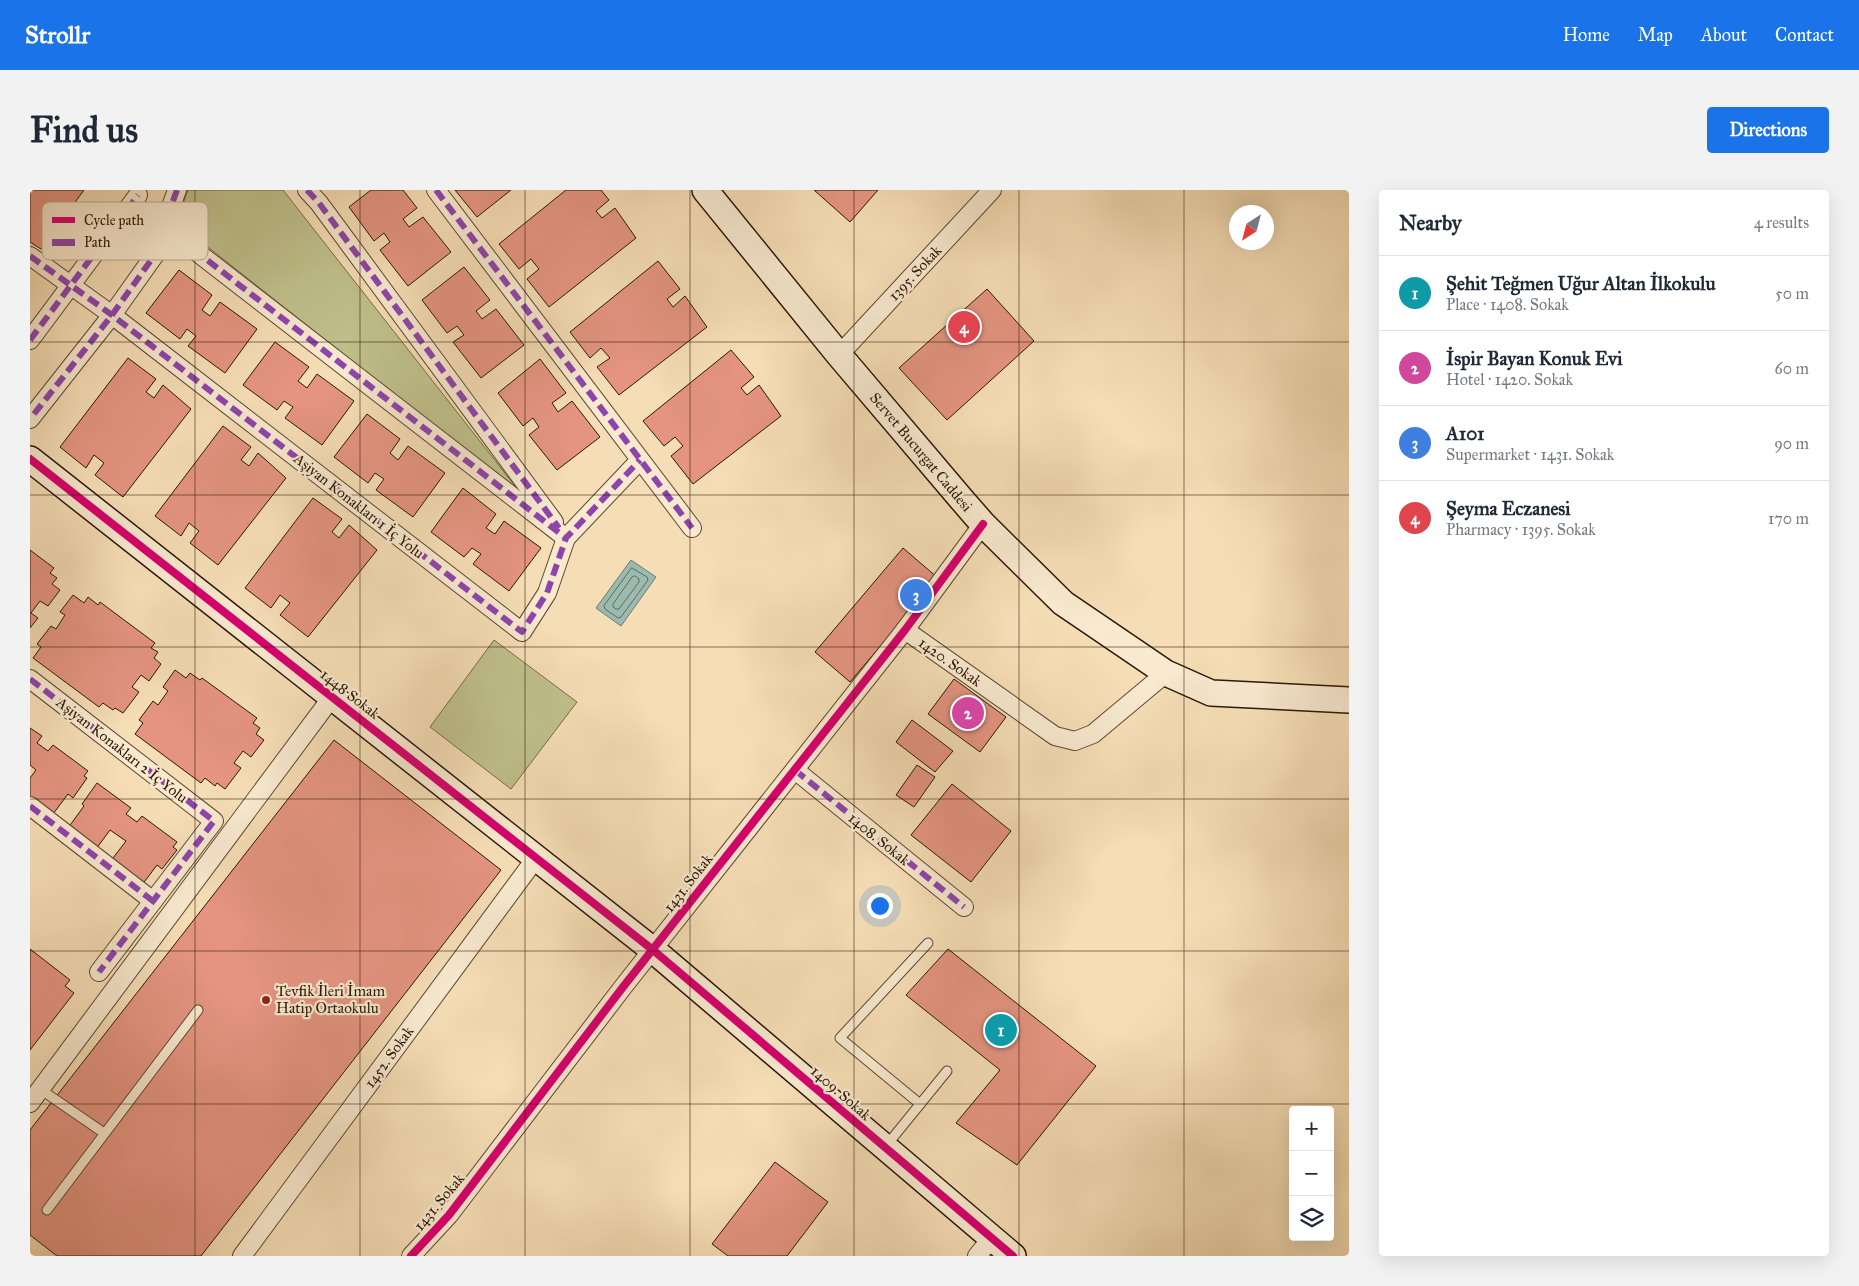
<!DOCTYPE html>
<html lang="en">
<head>
<meta charset="utf-8">
<style>
	body { margin:0; font-family:"IM FELL Great Primer",serif; background:#f2f2f3; color:#1f2937 }
	.controls { position:absolute; right:15px; bottom:15px; display:grid; overflow:hidden; border-radius:5px; box-shadow:0 5px 20px #0002 }
	.controls button { width:45px; height:45px; display:grid; place-items:center; padding:0; border:0; border-bottom:1px solid #e0e1e3; background:#fff; color:#1f2937; font:25px sans-serif }
	.compass { position:absolute; left:1199px; top:15px; width:45px; height:45px; border-radius:50%; background:#fff; box-shadow:0 5px 20px #0002; rotate:216deg }
	.you { position:absolute; left:849px; top:715px; width:18px; height:18px; margin:-12px; border:4px solid #fff; border-radius:50%; background:#1a73e8; box-shadow:0 0 0 8px #1a73e833 }
	.badge { display:grid; place-items:center; width:32px; height:32px; border-radius:50%; background:#1a73e8; color:#fff; font-size:16px; font-weight:700 }
	.pin { position:absolute; translate:-50% -50%; border:2px solid #fff; box-shadow:0 1px 5px #0006 }
	.list { margin:0; padding:0; list-style:none }
	h2 { display:flex; justify-content:space-between; align-items:center; height:65px; margin:0; padding:0 20px; font-size:21px }
	h2 small { font-size:16px; font-weight:400; color:#747a83 }
	.list li { display:grid; grid-template-columns:32px 1fr auto; gap:15px; align-items:center; box-sizing:border-box; height:75px; padding:0 20px; border-top:1px solid #e0e1e3 }
	.list b { display:block; font-size:19px; white-space:nowrap }
	.list p { margin:0; font-size:16px; white-space:nowrap; color:#747a83 }
	.list em { font-size:16px; font-style:normal; color:#747a83 }
	.icon { flex:none; width:28px; height:28px; fill:none; stroke:currentColor; stroke-width:2; stroke-linecap:round; stroke-linejoin:round }
	.map { position:relative; flex:none; width:1319px; height:1066px; overflow:hidden; border-radius:5px }
	header { display:flex; align-items:center; gap:30px; box-sizing:border-box; height:70px; padding:0 25px; background:#1a73e8; color:#fff }
	header strong { font-size:24px }
	nav { display:flex; gap:28px; margin-inline-start:auto; font-size:18px }
	.intro { display:flex; align-items:center; justify-content:space-between; box-sizing:border-box; height:120px; padding:0 30px }
	h1 { margin:0; font-size:35px }
	.button { padding:12px 22px; border-radius:5px; background:#1a73e8; color:#fff; font-size:18px; font-weight:700 }
	main { display:flex; gap:30px; padding:0 30px }
	aside { flex:1; background:#fff; border-radius:5px; box-shadow:0 5px 20px #0002 }
	.map>svg:first-child { display:block }
</style>
</head>
<body>
<header>
<strong>Strollr</strong>
<nav><a>Home</a><a>Map</a><a>About</a><a>Contact</a></nav>
</header>
<div class="intro"><h1>Find us</h1><a class="button">Directions</a></div>
<main>
<div class="map">
<svg width="1319" height="1066" viewBox="0 0 1319 1066">
	<rect width="100%" height="100%" fill="#f5ddb5"/>
	<filter id="stains"><feTurbulence type="fractalNoise" baseFrequency=".004" numOctaves="4"/><feColorMatrix values="0 0 0 0 .2 0 0 0 0 .09 0 0 0 0 .02 0 0 0 .5 -.17"/></filter>
	<radialGradient id="worn" r=".72"><stop offset=".6" stop-color="#630" stop-opacity="0"/><stop offset="1" stop-color="#630" stop-opacity=".3"/></radialGradient>
	<g fill="#bfc08b" stroke="#766b48">
		<path d="M158,0H253L492,305L164,46L154,11Z"/>
		<path d="M464,450L547,512L481,599L400,537Z"/>
	</g>
	<path fill="#9cbbb0" stroke="#6f796c" d="M601,370L626,387L591,436L566,418Z"/>
	<g fill="none" stroke-linecap="round" stroke-linejoin="round">
		<g stroke="#64685a" stroke-width="1">
			<path d="M602,378L617,387L618,390L591,427L588,428L575,419L574,416Z"/>
			<path d="M605,386L609,389V392L589,419H586L583,417V414L602,387Z"/>
		</g>
	</g>
	<g fill="#e49481" stroke="#2c1605">
		<path d="M0,0H54L11,59L0,52Z"/>
		<path d="M341,0H373L387,18L373,29L379,37L393,27L421,62L378,96L350,60L360,52L354,43L344,51L319,17Z"/>
		<path d="M425,0H481L447,27Z"/>
		<path d="M536,0H571L579,10L566,21L572,28L585,18L606,48L519,117L497,89L509,79L501,69L489,79L469,54Z"/>
		<path d="M784,0H848L820,32Z"/>
		<path d="M628,71L650,99L637,109L643,117L655,106L677,137L589,205L567,177L580,168L571,158L560,168L540,142Z"/>
		<path d="M434,77L460,110L446,121L452,129L466,119L494,155L451,188L423,152L434,145L427,136L417,143L392,110Z"/>
		<path d="M149,80L182,105L172,120L180,126L190,112L227,139L195,183L158,156L166,146L157,139L150,149L116,123Z"/>
		<path d="M957,99L1004,151L917,230L869,178Z"/>
		<path d="M245,152L279,177L268,191L277,198L287,184L324,211L292,255L255,228L263,217L254,211L247,220L213,195Z"/>
		<path d="M701,160L724,187L711,198L717,205L729,195L751,226L663,294L641,266L653,256L645,247L634,256L613,231Z"/>
		<path d="M98,168L126,189L116,202L124,208L133,195L161,219L93,307L65,285L74,273L64,265L56,278L30,257Z"/>
		<path d="M510,169L536,203L522,213L528,222L542,211L570,247L527,280L499,245L509,237L503,228L493,236L468,203Z"/>
		<path d="M337,224L370,249L360,263L368,270L378,256L415,283L383,327L346,300L354,289L345,283L338,293L304,267Z"/>
		<path d="M193,236L221,257L211,270L219,276L228,263L256,288L188,375L160,353L169,341L159,333L151,346L125,326Z"/>
		<path d="M433,298L466,324L456,338L465,344L474,331L511,358L479,401L443,374L451,364L442,358L434,367L401,342Z"/>
		<path d="M283,308L312,329L302,342L309,348L319,335L347,360L278,447L250,425L260,413L250,405L241,418L215,398Z"/>
		<path d="M873,358L908,388L820,492L785,462Z"/>
		<path d="M0,360L24,378L20,383L27,388L22,394L30,400L18,416L10,411L1,423L8,428L0,438Z"/>
		<path d="M43,405L54,413L58,407L68,415L70,412L125,453L121,458L128,462L124,468L131,474L119,491L111,485L102,497L109,502L93,523L85,518L83,520L73,513L69,517L3,468L11,457L7,454L21,436L26,439L35,425L30,422Z"/>
		<path d="M145,480L156,488L160,483L170,490L172,488L227,528L223,533L230,538L226,544L234,550L221,567L213,561L204,573L211,578L195,599L187,593L185,596L175,588L171,593L105,544L113,533L109,530L123,511L128,515L138,501L133,497Z"/>
		<path d="M924,489L976,527L950,562L898,524Z"/>
		<path d="M882,530L923,561L905,582L866,552Z"/>
		<path d="M0,538L12,546L7,553L18,561L23,555L58,581L54,586L57,588L43,608L38,604L23,624L0,607V588L6,580L0,575Z"/>
		<path d="M304,550L471,680L171,1066H27L0,1045V940Z"/>
		<path d="M887,575L905,587L884,617L866,605Z"/>
		<path d="M67,593L101,618L96,624L107,632L112,626L147,652L143,657L147,660L132,679L127,675L112,695L80,672L96,651L80,640L66,659L38,638L54,616L52,614Z"/>
		<path d="M922,594L981,641L941,692L881,645Z"/>
		<path d="M0,759L40,790L35,796L44,803L0,860Z"/>
		<path d="M918,759L1066,876L987,975L926,933L970,880L876,805Z"/>
		<path d="M745,972L798,1012L757,1066H698L682,1054Z"/>
	</g>
	<g fill="none" stroke-linecap="round" stroke-linejoin="round">
		<defs>
			<g id="lane">
				<path d="M10,899L74,943"/>
				<path d="M890,914L810,848L898,753"/>
				<path d="M856,956L917,881"/>
				<path d="M17,1020L168,820"/>
			</g>
			<g id="street">
				<path d="M147,0L139,22L141,42L536,348"/>
				<path d="M277,0L289,13L524,332"/>
				<path d="M406,0L662,338"/>
				<path d="M0,66L82,125L492,442L517,403L536,348L610,270"/>
				<path d="M0,150L108,5"/>
				<path d="M809,165L962,0"/>
				<path d="M0,229L82,125L141,42"/>
				<path d="M875,440L1025,546L1045,551L1063,544L1136,483"/>
				<path d="M0,489L184,631L69,782"/>
				<path d="M765,580L934,717"/>
				<path d="M0,616L123,711"/>
				<path d="M0,913L302,507"/>
				<path d="M212,1066L506,668"/>
				<path d="M381,1066L419,1025L593,797L875,440L953,334"/>
				<path d="M947,1066L961,1049"/>
			</g>
			<g id="secondary">
				<path d="M675,0L809,165L933,311L953,334L1033,413L1136,483L1181,503L1319,510"/>
				<path d="M0,269L623,760L983,1066"/>
			</g>
		</defs>
		<use href="#lane" stroke="#5e4831" stroke-width="11"/>
		<use href="#street" stroke="#5e4831" stroke-width="20"/>
		<use href="#secondary" stroke="#2c1605" stroke-width="28"/>
		<use href="#lane" stroke="#f8e9cf" stroke-width="9"/>
		<use href="#street" stroke="#f8e9cf" stroke-width="18"/>
		<use href="#secondary" stroke="#f8e9cf" stroke-width="25"/>
		<g stroke="#8e44ad" stroke-width="6" stroke-dasharray="12 6" stroke-linecap="butt">
			<path d="M147,0L139,22L141,42L536,348"/>
			<path d="M277,0L289,13L529,338"/>
			<path d="M406,0L662,338"/>
			<path d="M0,66L82,125L492,442L517,403L536,348L610,270"/>
			<path d="M0,150L108,5"/>
			<path d="M4,224L82,125L141,42"/>
			<path d="M0,489L184,631L69,782"/>
			<path d="M765,580L934,717"/>
			<path d="M0,616L123,711"/>
		</g>
		<defs>
			<g id="cycleway">
				<path d="M0,269L623,760L983,1066"/>
				<path d="M381,1066L419,1025L593,797L875,440L953,334"/>
			</g>
		</defs>
		<use href="#cycleway" stroke="#f8e9cf" stroke-width="11"/>
		<use href="#cycleway" stroke="#d6006c" stroke-width="8"/>
	</g>
	<path fill="none" stroke="#2c1605" stroke-width="1" stroke-opacity="0.55" d="M165,0V1066M330,0V1066M495,0V1066M660,0V1066M824,0V1066M989,0V1066M1154,0V1066M0,152H1319M0,305H1319M0,457H1319M0,609H1319M0,761H1319M0,914H1319"/>
	<circle fill="#8f2418" stroke="#f8e9cf" stroke-width="2" cx="236" cy="810" r="5"/>
	<g text-anchor="middle" dominant-baseline="central" stroke-width="4.5" stroke-linejoin="round" paint-order="stroke">
		<g font-size="15" fill="#2c1605" stroke="#f8e9cf">
			<text transform="translate(885 83) rotate(-47)">1395. Sokak</text>
			<text transform="translate(891 262) rotate(50)">Servet Bucurgat Caddesi</text>
			<text transform="translate(329 316) rotate(38)">Aşiyan Konakları 1 İç Yolu</text>
			<text transform="translate(920 472) rotate(35)">1420. Sokak</text>
			<text transform="translate(320 504) rotate(38)">1448 Sokak</text>
			<text transform="translate(92 560) rotate(38)">Aşiyan Konakları 2 İç Yolu</text>
			<text transform="translate(849 649) rotate(39)">1408. Sokak</text>
			<text transform="translate(658 693) rotate(-52)">1431. Sokak</text>
			<text transform="translate(359 867) rotate(-54)">1452. Sokak</text>
			<text transform="translate(811 903) rotate(41)">1409. Sokak</text>
			<text transform="translate(409 1012) rotate(-50)">1431. Sokak</text>
		</g>
		<g font-size="15" fill="#2c1605" stroke="#f8e9cf" text-anchor="start">
			<text x="246" y="801">Tevfik İleri İmam<tspan x="246" dy="17">Hatip Ortaokulu</tspan></text>
		</g>
	</g>
	<rect x="12" y="12" width="166" height="58" rx="8" fill="#f8e9cf" stroke="#bbaa92" stroke-width="1"/>
	<rect x="22" y="27" width="23" height="6" fill="#d6006c"/>
	<rect x="22" y="49" width="23" height="7" fill="#8e44ad"/>
	<g font-size="14" fill="#2c1605">
		<text x="54" y="35">Cycle path</text>
		<text x="54" y="57">Path</text>
	</g>
	<rect width="100%" height="100%" filter="url(#stains)"/>
	<rect width="100%" height="100%" fill="url(#worn)"/>
</svg>
<div class="controls">
<button>+</button>
<button>−</button>
<button><svg class="icon" aria-label="layers" viewBox="0 0 24 24"><path d="M12 4l9 5-9 5-9-5zM3 14l9 5 9-5"/></svg></button>
</div>
<svg class="compass" viewBox="-18 -18 36 36"><path d="M0-13l5 13h-10z" fill="#e53935"/><path d="M0 13l5-13h-10z" fill="#747a83"/></svg>
<div class="you"></div>
<div class="pin badge" style="left:971px;top:840px;background:#0f9aa8">1</div>
<div class="pin badge" style="left:938px;top:523px;background:#d1479c">2</div>
<div class="pin badge" style="left:886px;top:405px;background:#3f7fe0">3</div>
<div class="pin badge" style="left:934px;top:137px;background:#e0444e">4</div>
</div>
<aside>
<h2>Nearby<small>4 results</small></h2>
<ul class="list">
<li><span class="badge" style="background:#0f9aa8">1</span><div><b>Şehit Teğmen Uğur Altan İlkokulu</b><p>Place · 1408. Sokak</p></div><em>50 m</em></li>
<li><span class="badge" style="background:#d1479c">2</span><div><b>İspir Bayan Konuk Evi</b><p>Hotel · 1420. Sokak</p></div><em>60 m</em></li>
<li><span class="badge" style="background:#3f7fe0">3</span><div><b>A101</b><p>Supermarket · 1431. Sokak</p></div><em>90 m</em></li>
<li><span class="badge" style="background:#e0444e">4</span><div><b>Şeyma Eczanesi</b><p>Pharmacy · 1395. Sokak</p></div><em>170 m</em></li>
</ul>
</aside>
</main>
</body>
</html>
